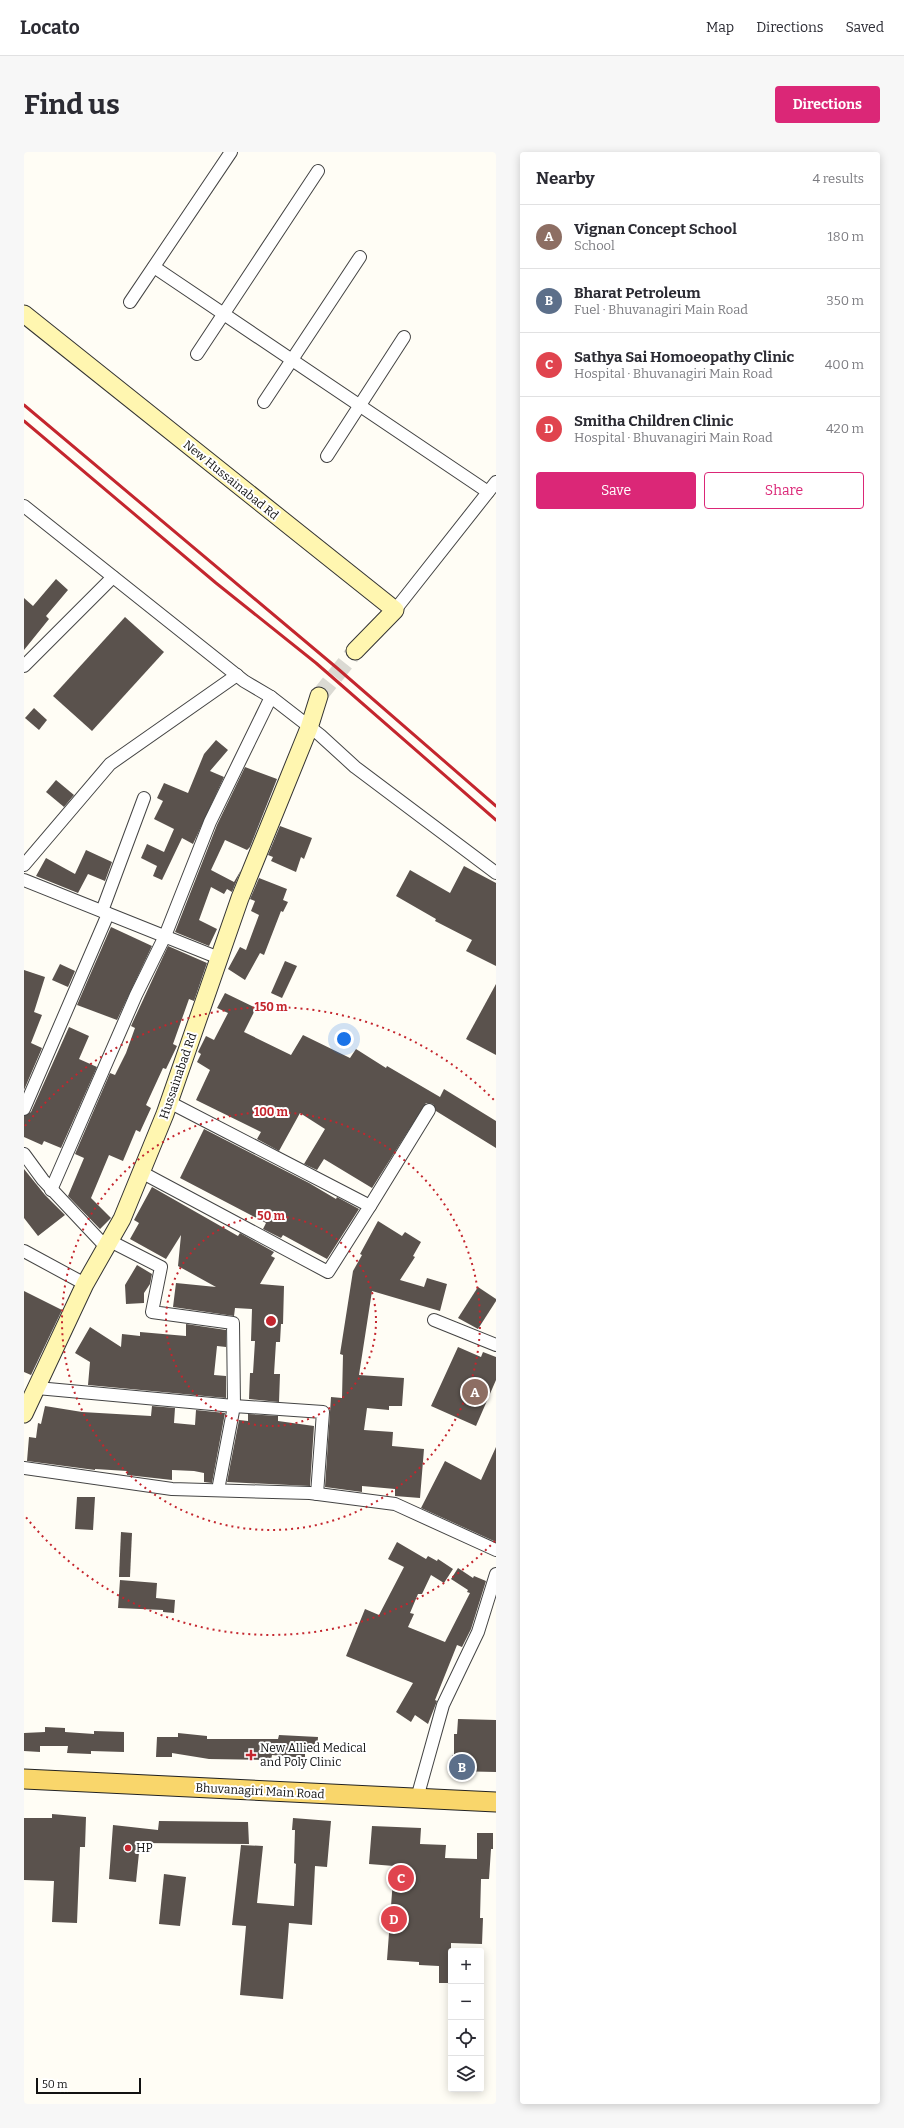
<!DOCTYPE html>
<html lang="en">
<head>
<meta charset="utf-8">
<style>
	body { margin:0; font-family:Bitter,serif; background:#f7f7f7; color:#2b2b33 }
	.controls { position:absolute; right:12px; bottom:12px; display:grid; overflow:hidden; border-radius:4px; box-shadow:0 2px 10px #0003 }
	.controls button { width:36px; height:36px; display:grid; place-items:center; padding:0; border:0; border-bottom:1px solid #e1e1e2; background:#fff; color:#2b2b33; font:20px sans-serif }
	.scale { position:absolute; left:12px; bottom:10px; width:105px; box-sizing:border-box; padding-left:4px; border:2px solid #111; border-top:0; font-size:11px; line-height:14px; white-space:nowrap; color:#111; -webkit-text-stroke:3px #fff; paint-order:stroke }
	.you { position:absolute; left:320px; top:887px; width:14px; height:14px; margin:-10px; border:3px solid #fff; border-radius:50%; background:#1a73e8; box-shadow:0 0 0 6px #1a73e833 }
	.badge { display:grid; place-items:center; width:26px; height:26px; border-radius:50%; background:#db2777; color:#fff; font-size:13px; font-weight:700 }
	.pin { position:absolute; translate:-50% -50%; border:2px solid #fff; box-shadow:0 1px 4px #0006 }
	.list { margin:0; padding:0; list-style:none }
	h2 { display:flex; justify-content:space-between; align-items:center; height:52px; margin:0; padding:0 16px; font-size:17px }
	h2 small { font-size:13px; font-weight:400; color:#7c7c81 }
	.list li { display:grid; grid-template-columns:26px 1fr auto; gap:12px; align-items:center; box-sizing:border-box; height:64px; padding:0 16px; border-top:1px solid #e1e1e2 }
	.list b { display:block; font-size:15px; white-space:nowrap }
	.list p { margin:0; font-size:13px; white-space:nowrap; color:#7c7c81 }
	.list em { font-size:13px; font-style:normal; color:#7c7c81 }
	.actions { display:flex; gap:8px; padding:12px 16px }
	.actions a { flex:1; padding:9px 0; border:1px solid #db2777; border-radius:4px; text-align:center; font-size:14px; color:#db2777 }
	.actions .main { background:#db2777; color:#fff }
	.icon { flex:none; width:22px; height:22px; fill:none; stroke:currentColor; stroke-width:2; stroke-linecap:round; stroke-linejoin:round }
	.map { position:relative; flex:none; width:472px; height:1952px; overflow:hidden; border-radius:4px }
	header { display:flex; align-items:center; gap:24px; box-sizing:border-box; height:56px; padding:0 20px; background:#fff; border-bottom:1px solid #e1e1e2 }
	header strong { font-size:19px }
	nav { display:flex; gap:22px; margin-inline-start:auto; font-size:14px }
	.intro { display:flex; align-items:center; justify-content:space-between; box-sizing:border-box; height:96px; padding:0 24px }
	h1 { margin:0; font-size:28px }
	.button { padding:10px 18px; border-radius:4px; background:#db2777; color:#fff; font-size:14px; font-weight:700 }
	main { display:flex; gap:24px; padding:0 24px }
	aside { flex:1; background:#fff; border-radius:4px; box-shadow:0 2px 10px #0003 }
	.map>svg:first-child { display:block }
</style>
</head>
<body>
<header>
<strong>Locato</strong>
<nav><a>Map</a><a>Directions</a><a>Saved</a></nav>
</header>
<div class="intro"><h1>Find us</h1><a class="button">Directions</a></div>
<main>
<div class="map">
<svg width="472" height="1952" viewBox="0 0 472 1952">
	<rect width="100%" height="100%" fill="#fffdf5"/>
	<g fill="#5a524d">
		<path d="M32,427L44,438L22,464L25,467L0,498V446L9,454Z"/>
		<path d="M101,465L140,500L68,579L29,544Z"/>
		<path d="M10,556L23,568L15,578L1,566Z"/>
		<path d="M192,588L204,598L186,619L200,625L169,692L158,686L138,728L129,724L133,714L117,706L123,692L140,700L150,677L130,667L139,649L133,646L140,631L164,641L180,602Z"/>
		<path d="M221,615L253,627L226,695L223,698L201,688L187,718L210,730L217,718L208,740L203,737L200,742L187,735L175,768L193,777L185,794L151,780L193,673Z"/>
		<path d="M32,628L50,643L40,655L22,640Z"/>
		<path d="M256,674L288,686L280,707L277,705L272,720L247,709L249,705L244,703Z"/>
		<path d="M62,698L88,710L81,729L64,722L54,741L12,724L22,706L51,722Z"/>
		<path d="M440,714L472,731V814L442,799L448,788L411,769L412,767L372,744L386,718L426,741Z"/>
		<path d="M235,726L263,737L259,748L264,750L259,760L257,759L240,803L236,801L221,828L204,817L216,795L222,798L235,763L227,759L231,749L226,747Z"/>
		<path d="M87,775L128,794L93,868L53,853Z"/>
		<path d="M144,794L183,811L170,849L165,847L149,892L153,894L142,917L139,916L122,953L127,956L116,980L112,978L99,1009L85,1003L67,1046L87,1066L76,1077L44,1044L60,1006L51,1002L86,921L91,923L102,901L111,876L107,874Z"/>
		<path d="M261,809L273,814L258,846L247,841Z"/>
		<path d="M36,812L51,819L44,835L28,828Z"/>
		<path d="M0,818L21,825L10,860L18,863L7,891L18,896L0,938Z"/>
		<path d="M472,832V903L442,887Z"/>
		<path d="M201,841L232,856L220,880L267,903L279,883L326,906L332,897L362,916L363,914L416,945L420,937L472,969V996L412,959L409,952L402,951L348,1036L300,1007L293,1018L280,1012L301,977L276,961L255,999L233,987L237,980L172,948L186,918L173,910L177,902L174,900L182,884L190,888L204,861L193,856Z"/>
		<path d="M45,875L65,884L55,907L73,915L37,996L20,989L18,993L0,985V964L7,960Z"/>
		<path d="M180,977L285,1031L312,1047L313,1045L335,1057L303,1107L259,1083L257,1086L239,1077L242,1071L156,1026Z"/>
		<path d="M0,1017L21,1043L41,1063L14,1084L0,1066Z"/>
		<path d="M128,1035L214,1084L216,1081L250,1100L247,1104L251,1106L236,1132L260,1134L259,1172H257L256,1190H252L250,1222H256L255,1250L225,1247L226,1221H229L231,1189H227L228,1157L211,1156L210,1164L149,1155L152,1131L192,1135L154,1114L157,1083L142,1107L106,1087L115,1071L110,1068Z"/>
		<path d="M354,1069L378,1084L381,1080L397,1090L389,1104L391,1105L376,1128L400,1135L403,1126L423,1132L416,1159L348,1139L335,1223L380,1226L378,1254H365V1258L343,1256L340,1278L369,1280L368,1294L400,1297L396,1346L371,1344V1337L338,1334V1340L301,1335L307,1245L318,1246L319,1203L316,1202L329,1119L338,1103L336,1102Z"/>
		<path d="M113,1113L128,1122L126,1132L120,1141V1151L102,1152L101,1133Z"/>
		<path d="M454,1135L472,1147V1149L454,1177L434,1166Z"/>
		<path d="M0,1139L38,1158L7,1223L0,1220Z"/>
		<path d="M162,1172L202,1178V1195L193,1194L190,1223L202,1224V1246L64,1233L66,1210L51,1201L66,1175L97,1195L98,1182L116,1184V1180L162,1184Z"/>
		<path d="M434,1195L457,1205L459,1200L472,1205V1228L452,1274L407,1254Z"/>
		<path d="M21,1254L58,1260L127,1264L128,1254L151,1256L150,1271L171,1273L172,1258L201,1261L188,1331L180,1330V1321L170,1319L148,1318V1328L103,1323V1319L71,1317V1318L3,1309L5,1285L12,1286L14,1271L17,1272Z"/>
		<path d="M224,1262L254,1264V1269L290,1274L286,1334L203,1330L215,1268L224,1269Z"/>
		<path d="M472,1295V1390L397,1356L421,1309L457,1328Z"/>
		<path d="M53,1345H71L69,1378L51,1377Z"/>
		<path d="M97,1380L108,1381L106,1425H95Z"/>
		<path d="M373,1390L402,1407L404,1404L413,1409L414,1407L429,1417L420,1431L407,1423L398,1442H394L386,1461L390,1462L384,1475L421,1490L446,1441L443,1440L444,1438L427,1427L434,1416L449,1426L450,1424L462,1429L447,1477L438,1495L433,1493L411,1548L413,1549L404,1572L391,1563L387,1570L372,1560L389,1531L322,1504L341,1457L355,1463L380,1415L364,1407Z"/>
		<path d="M96,1428L133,1431L132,1446L151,1448L150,1461L139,1460V1458L94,1456Z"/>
		<path d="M434,1567L472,1568V1620L427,1619L428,1603L430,1604V1582H433Z"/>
		<path d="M21,1575L41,1576V1580L70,1582V1579L100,1580V1600L67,1599V1602L43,1601L44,1594H16V1600L0,1599V1581L21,1580Z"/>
		<path d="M154,1581L183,1584V1587H254L255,1583L294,1585L293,1599L281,1598V1606L248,1603L247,1608L185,1607L148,1601V1605H132L133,1585H154Z"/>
		<path d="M28,1662L62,1665L61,1695H56L53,1771L28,1770L30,1729L0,1728V1666H28Z"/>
		<path d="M269,1666L307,1669L303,1715L291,1714L288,1773L265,1771L259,1847L216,1843L222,1774L208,1773L217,1693L239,1694L233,1751L270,1754L272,1712L270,1711L271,1678H268Z"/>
		<path d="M135,1669L224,1670L225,1692L116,1691L112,1730L85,1727L89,1673L134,1678Z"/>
		<path d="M348,1674L397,1676L396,1692L422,1693L421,1706L453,1707V1681H469V1697H467L465,1727H457L456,1766H459L458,1792L427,1791V1831H415V1814L395,1813V1810L363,1808L370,1714L345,1712Z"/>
		<path d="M140,1722L162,1725L156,1774L135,1772Z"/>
	</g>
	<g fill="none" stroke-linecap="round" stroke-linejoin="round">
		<path stroke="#dbdad3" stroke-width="17" stroke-dasharray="17 8" stroke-linecap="butt" d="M295,544L331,499"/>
		<defs>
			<g id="street">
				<path d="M130,115L464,340"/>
				<path d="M106,150L207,0"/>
				<path d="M173,202L294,19"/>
				<path d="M240,250L336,105"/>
				<path d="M303,304L380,185"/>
				<path d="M0,354L220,529L247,545L296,583L331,615L472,721"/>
				<path d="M371,458L472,330"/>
				<path d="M0,514L89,425"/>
				<path d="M0,713L86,612L213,523"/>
				<path d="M0,728L195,806"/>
				<path d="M78,759L120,646"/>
				<path d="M0,957L84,762"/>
				<path d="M0,1002L19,1028L82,1095"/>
				<path d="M117,1020L304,1120L346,1054L145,950"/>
				<path d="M27,1038L112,843L141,784L186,670L247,545"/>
				<path d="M346,1054L405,958"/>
				<path d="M0,1099L61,1132"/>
				<path d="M410,1168L472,1193"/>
				<path d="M13,1236L210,1254L209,1171L128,1160L137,1115L86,1089"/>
				<path d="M0,1316L148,1337L286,1341L371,1352L472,1398"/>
				<path d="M194,1338L210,1254L299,1260L293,1342"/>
				<path d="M393,1646L419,1553L454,1480L472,1422"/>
			</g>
			<g id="secondary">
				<path d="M0,162L371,458L331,499"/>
				<path d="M0,1262L61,1132L98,1067L141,962L216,746L285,576L295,544"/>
			</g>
			<path id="primary" d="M0,1627L472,1650"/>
		</defs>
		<use href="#street" stroke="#444" stroke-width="14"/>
		<use href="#secondary" stroke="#333" stroke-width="19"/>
		<use href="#primary" stroke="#222" stroke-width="21"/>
		<use href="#street" stroke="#fff" stroke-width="12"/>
		<use href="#secondary" stroke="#fff6b0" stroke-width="17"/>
		<use href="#primary" stroke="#f9d66b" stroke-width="19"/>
		<g stroke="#c4262e" stroke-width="3">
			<path d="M0,253L313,516L472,654"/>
			<path d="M0,269L192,431L292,511L472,668"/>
		</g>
	</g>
	<g fill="none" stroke="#c4262e" stroke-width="2" stroke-dasharray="2 4">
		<circle cx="247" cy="1169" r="105"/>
		<circle cx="247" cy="1169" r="209"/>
		<path d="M471 1389A314 314 0 0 1 1 1364M1 974A314 314 0 0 1 471 949"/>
	</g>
	<g fill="#c4262e" stroke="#fff" stroke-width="1.5">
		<path d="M225 1597h4v4h4v4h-4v4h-4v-4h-4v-4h4z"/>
		<circle cx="104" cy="1696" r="4"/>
	</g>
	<g text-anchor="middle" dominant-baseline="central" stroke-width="4" stroke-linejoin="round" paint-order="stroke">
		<g font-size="12" fill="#111" stroke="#fff">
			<text transform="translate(207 328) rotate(39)">New Hussainabad Rd</text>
			<text transform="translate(154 924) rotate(-71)">Hussainabad Rd</text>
			<text transform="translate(236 1639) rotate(3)">Bhuvanagiri Main Road</text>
		</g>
		<g font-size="12" fill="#111" stroke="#fff" text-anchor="start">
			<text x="236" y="1596">New Allied Medical<tspan x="236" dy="14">and Poly Clinic</tspan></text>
			<text x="112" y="1696">HP</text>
		</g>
	</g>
	<circle cx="247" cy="1169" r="6" fill="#c4262e" stroke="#fff" stroke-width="2"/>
	<g font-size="12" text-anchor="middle" font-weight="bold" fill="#c4262e" stroke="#fff" stroke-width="4" stroke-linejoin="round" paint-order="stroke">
		<text x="247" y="859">150 m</text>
		<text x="247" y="964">100 m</text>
		<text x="247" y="1068">50 m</text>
	</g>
</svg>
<div class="controls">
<button>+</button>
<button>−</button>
<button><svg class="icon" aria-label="locate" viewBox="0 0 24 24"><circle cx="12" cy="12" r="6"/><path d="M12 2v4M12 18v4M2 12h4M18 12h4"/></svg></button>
<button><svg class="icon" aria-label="layers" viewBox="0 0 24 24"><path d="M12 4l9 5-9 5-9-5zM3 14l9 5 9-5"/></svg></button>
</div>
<div class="scale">50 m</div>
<div class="you"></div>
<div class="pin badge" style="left:451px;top:1240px;background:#8d6e63">A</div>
<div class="pin badge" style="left:438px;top:1615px;background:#5c6f8a">B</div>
<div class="pin badge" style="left:377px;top:1726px;background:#e0444e">C</div>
<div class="pin badge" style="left:370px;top:1767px;background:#e0444e">D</div>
</div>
<aside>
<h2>Nearby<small>4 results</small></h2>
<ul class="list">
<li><span class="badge" style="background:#8d6e63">A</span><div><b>Vignan Concept School</b><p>School</p></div><em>180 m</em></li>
<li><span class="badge" style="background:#5c6f8a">B</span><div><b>Bharat Petroleum</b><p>Fuel · Bhuvanagiri Main Road</p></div><em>350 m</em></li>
<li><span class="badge" style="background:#e0444e">C</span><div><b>Sathya Sai Homoeopathy Clinic</b><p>Hospital · Bhuvanagiri Main Road</p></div><em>400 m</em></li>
<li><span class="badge" style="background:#e0444e">D</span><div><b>Smitha Children Clinic</b><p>Hospital · Bhuvanagiri Main Road</p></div><em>420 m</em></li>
</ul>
<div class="actions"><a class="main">Save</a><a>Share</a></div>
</aside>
</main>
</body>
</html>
